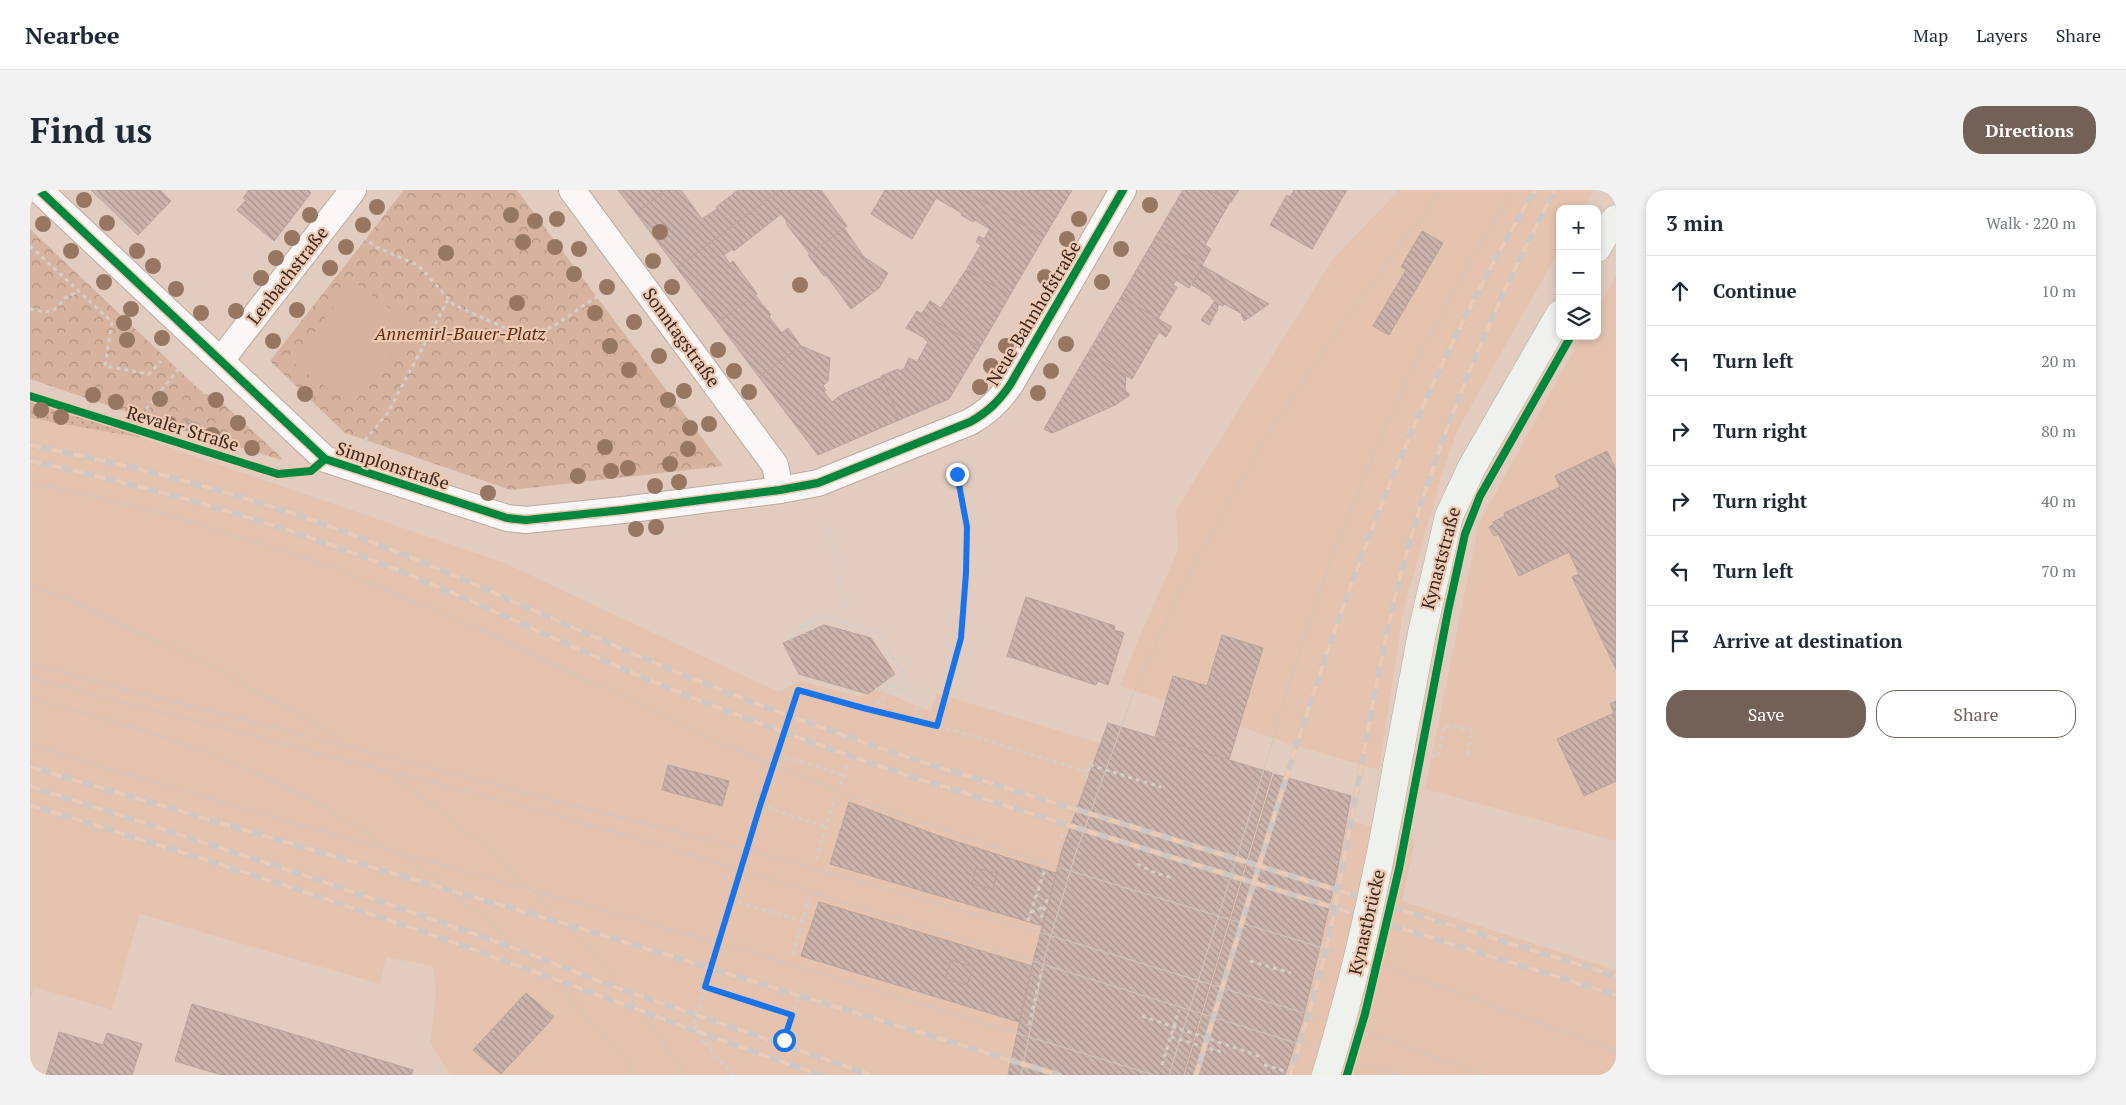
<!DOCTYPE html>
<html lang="en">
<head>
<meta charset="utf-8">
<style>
	body { margin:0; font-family:"PT Serif",serif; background:#f2f2f3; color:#1f2937 }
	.controls { position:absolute; right:15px; top:15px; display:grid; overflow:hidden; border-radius:10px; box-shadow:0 2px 8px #0003 }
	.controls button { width:45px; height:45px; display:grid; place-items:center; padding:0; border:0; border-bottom:1px solid #e0e1e3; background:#fff; color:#1f2937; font:25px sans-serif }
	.stop { position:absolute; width:15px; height:15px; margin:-11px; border:4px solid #1a73e8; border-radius:50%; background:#fff }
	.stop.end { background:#1a73e8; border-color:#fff; box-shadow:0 1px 5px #0008 }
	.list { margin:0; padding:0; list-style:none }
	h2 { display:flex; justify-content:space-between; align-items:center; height:65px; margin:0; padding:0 20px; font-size:21px }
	h2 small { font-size:16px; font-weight:400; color:#747a83 }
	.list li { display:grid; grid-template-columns:32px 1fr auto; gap:15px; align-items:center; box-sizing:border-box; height:70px; padding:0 20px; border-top:1px solid #e0e1e3 }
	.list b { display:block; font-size:19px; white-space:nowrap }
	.list em { font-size:16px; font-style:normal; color:#747a83 }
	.actions { display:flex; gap:10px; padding:15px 20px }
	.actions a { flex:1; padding:11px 0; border:1px solid #736157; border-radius:20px; text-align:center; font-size:18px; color:#736157 }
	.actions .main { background:#736157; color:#fff }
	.icon { flex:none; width:28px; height:28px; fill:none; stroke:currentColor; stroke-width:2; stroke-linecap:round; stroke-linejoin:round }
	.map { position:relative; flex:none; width:1586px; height:885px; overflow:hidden; border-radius:20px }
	header { display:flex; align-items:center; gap:30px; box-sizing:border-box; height:70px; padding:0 25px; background:#fff; border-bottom:1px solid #e0e1e3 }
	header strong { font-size:24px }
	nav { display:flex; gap:28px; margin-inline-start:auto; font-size:18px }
	.intro { display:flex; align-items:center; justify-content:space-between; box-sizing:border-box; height:120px; padding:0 30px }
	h1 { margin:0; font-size:35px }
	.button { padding:12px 22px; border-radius:20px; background:#736157; color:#fff; font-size:18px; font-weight:700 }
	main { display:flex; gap:30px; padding:0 30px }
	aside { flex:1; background:#fff; border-radius:20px; box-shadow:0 2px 8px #0003 }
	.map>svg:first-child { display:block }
</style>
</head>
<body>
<header>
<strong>Nearbee</strong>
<nav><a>Map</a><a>Layers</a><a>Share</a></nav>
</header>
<div class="intro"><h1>Find us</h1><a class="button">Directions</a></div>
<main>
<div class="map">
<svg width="1586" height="885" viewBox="0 0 1586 885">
	<defs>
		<pattern id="grass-dots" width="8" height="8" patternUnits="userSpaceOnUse" patternTransform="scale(1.25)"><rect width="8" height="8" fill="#d7b39f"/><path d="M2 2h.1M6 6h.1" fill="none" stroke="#af9281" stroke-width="1.8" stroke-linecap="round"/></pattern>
		<pattern id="forest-crowns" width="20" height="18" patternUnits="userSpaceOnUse" patternTransform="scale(1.25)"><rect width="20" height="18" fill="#d7b39f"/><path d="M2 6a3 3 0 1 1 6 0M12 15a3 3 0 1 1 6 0" fill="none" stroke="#af9281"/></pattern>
		<pattern id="building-back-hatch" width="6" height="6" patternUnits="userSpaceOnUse" patternTransform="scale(1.25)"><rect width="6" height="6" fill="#ccb4ac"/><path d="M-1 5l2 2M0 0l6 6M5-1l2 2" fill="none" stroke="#a6928b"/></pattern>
	</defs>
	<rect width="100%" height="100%" fill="#e2ccc0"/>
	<g fill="#e6c3af">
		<path d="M1369,0H1563L1553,19H1530V59L1427,241L1411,288L1373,422L1349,580L1267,556L1090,496L1109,448L1148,360L1146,320L1303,69Z"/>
		<path d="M1586,86V651L1395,599L1449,333L1552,146H1567V120Z"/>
		<path d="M0,228L112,248L475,373L749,502L770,491L830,507L838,495L901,522L906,503L1385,650L1372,711L1586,780V885H420L400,853L406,802L403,776L356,767L350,794L110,724L82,820L4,797L0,810Z"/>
	</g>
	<path fill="url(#grass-dots)" d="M0,212L105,244L112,248L0,228Z"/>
	<g fill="url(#forest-crowns)">
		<path d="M374,0H487L693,276L481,300L315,243L240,171Z"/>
		<path d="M0,39L174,204H183L252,268L251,270L124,231L0,189Z"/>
	</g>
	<path fill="#d7b39f" d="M323,91L382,135L322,216L262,172Z"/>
	<g fill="url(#building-back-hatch)" stroke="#b5a39c">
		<path d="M61,0H130L141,11L108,45Z"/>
		<path d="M219,0H278L281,3L244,51L207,20L216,10L213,8Z"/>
		<path d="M588,0H636L606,23Z"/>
		<path d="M636,0H651L672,29L687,19L686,17L708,0H750L647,78L606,23Z"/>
		<path d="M750,0H791L817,36L780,64L757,35L756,30L751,24L704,61L702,59L694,65L700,74L703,71L727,104L688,132L647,78Z"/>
		<path d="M855,0H934L1014,47L980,105L936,80L951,55L946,52L949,46L954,49L960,39L945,30L943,32L931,25L932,23L906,8L882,49L841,24Z"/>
		<path d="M934,0L982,1L1042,0L1014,47Z"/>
		<path d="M1153,0H1180L1200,12L1175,55L1181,59L1172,75L1125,48Z"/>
		<path d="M1180,0H1209L1201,12Z"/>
		<path d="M1264,0H1317L1282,59L1240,35L1257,5L1260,7Z"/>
		<path d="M814,38L834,67L858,83L849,98L821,119L796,85L794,86L778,65Z"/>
		<path d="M1392,41L1413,53L1359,145L1343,136L1376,80L1371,77Z"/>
		<path d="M1125,48L1173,76L1159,98L1146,90L1143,95L1147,97L1128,129L1091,107Z"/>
		<path d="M1173,76L1239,114L1214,131L1211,123L1194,114L1193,116L1189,114L1187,118L1188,119L1179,135L1171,130L1185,111L1181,108L1182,107L1162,95Z"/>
		<path d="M936,80L980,105L950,157L892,123L900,111L911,118Z"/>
		<path d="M725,105L741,125L739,127L752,143L758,138L771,156L729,187L688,132Z"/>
		<path d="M1091,107L1142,137L1136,147L1129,142L1102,189L1058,163Z"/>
		<path d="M887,121L950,157L919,209L869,230L851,186L868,179L869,181L874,179L879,168L887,172L898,152L893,147L876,138Z"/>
		<path d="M771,156L800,168L798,191L793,196L796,200L794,202L802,212L811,205L852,187L869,230L788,265L729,187Z"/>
		<path d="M1058,163L1096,185L1095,200L1100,205L1085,215L1022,243L1014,239Z"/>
		<path d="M153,229L170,234L167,243L150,239Z"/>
		<path d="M1577,261L1586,280V479L1542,387L1549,384L1539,362L1489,386L1468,344L1464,346L1459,337L1464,334L1463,332L1475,326L1474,323L1530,297L1525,286Z"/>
		<path d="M996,407L1085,436L1084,440L1094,443L1078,495L1068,491L1066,495L977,466Z"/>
		<path d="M794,435L841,448L865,484L838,504L769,484L753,453Z"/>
		<path d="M1192,445L1233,458L1198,573L1124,551L1143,486L1177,496Z"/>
		<path d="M1586,511V591L1554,606L1527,549L1584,523L1580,514Z"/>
		<path d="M1078,533L1242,583L1153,885H978L1002,776L1032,660Z"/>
		<path d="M638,575L699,591L692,616L632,600Z"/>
		<path d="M1244,584L1321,606L1306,687L1273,829L1255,885H1155Z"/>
		<path d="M819,612L909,646L1026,683L1013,736L800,674Z"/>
		<path d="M946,678L967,683L963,699L942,694Z"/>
		<path d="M789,712L1002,776L989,832L771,766Z"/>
		<path d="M921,770L943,777L937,795L915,789Z"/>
		<path d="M496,803L524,827L471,884L443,860Z"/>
		<path d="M162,814L383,880L381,885H192L145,871Z"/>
		<path d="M29,842L73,855L77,843L112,854L102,885H16Z"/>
	</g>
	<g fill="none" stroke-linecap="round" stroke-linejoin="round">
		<defs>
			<g id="street">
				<path d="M9,0L295,269L477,328L496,330L593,320L750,300L788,293L940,232C958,222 969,211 980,195L1093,0"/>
				<path d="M542,0L745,275L750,300"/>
				<path d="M191,170L323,0"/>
			</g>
			<g id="secondary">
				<path d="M1567,58L1579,37L1586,29"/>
				<path d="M1367,576L1392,443L1419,326L1442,277L1530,124"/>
			</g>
		</defs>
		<use href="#street" stroke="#bbaaa0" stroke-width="28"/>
		<use href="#secondary" stroke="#bbaaa0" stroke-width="29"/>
		<g stroke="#d4ceca" stroke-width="3" stroke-dasharray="4 4" stroke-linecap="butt">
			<path d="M333,47L346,57L388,75L424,115L480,140L501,144L522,137L574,102"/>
			<path d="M0,56L82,132L75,176L119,184L131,171"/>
			<path d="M0,119C17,122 24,126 34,108L41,106L47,100"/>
			<path d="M101,238L155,171"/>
			<path d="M335,250L357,224L418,110"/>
			<path d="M924,278L927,283L937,337L936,383L931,448L907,535L1058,582"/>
			<path d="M799,337L816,422"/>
			<path d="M774,435L784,439"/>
			<path d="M774,435L775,444"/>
			<path d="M759,450L774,434L794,426L847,442L875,486L892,532"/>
			<path d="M858,489L880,503"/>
			<path d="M852,494L875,502"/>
			<path d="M845,499L882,504"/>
			<path d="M768,500L833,519L907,535"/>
			<path d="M840,520L875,486"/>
			<path d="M1394,564L1408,567L1414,535L1442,540L1437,568"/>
			<path d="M747,565L814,585"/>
			<path d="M1060,575L1131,597"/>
			<path d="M1056,589L1062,568"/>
			<path d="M811,595L817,575"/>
			<path d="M730,615L796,637"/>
			<path d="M1026,663L1033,641"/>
			<path d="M786,670L805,607"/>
			<path d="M1107,674L1125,683L1143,688"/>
			<path d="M701,710L772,731"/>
			<path d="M1001,722L1014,717"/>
			<path d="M1011,728L1018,707"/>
			<path d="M998,731L1015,679"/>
			<path d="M763,764L779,708"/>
			<path d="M1220,771L1261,783"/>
			<path d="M675,797L762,825"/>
			<path d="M1112,826L1229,866"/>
			<path d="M999,835L1012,779"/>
			<path d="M1141,847L1195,863"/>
			<path d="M754,850L767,809"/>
			<path d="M675,853L703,885"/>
			<path d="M1132,875L1149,820"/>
			<path d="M1234,875L1255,881"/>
		</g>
		<use href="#street" stroke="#fbf7f6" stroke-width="26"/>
		<use href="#secondary" stroke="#eff1ed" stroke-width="28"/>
		<g stroke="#cec7c3" stroke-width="1">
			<path d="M0,293L62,306L146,327L299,376L458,443L693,554L842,615L988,665L1359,778L1586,861"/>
			<path d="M0,396L23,403C124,448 218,492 313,551"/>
			<path d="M0,474L736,665L999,739L1333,841L1454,885"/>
			<path d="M0,488L473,611L600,646L1369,885"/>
			<path d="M0,508C63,526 128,542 188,567C247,591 304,621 357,655"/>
			<path d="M0,555L232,624L707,758L1124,885"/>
			<path d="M362,585C478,666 578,767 656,885"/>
			<path d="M373,666C461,728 541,800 607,885"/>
			<path d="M991,885L1016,762L1045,665L1104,502L1149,403L1237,245L1327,114L1411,0"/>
			<path d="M1139,885L1244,547C1275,432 1317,321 1367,213C1400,140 1442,70 1482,0"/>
		</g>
		<defs>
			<g id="rail">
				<path d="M0,255C99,275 198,300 293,334C401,372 504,422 609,466C700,506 794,539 889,571L1586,786"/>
				<path d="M0,271C123,297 242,331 360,377C446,411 529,452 615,488C698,523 782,553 867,582L1586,805"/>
				<path d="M0,577L549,738L1029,885"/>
				<path d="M0,596L283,688L476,755L582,796L841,885"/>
				<path d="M0,615C159,664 318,714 475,771C580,809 685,849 791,885"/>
				<path d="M1166,885C1258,582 1340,273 1505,0"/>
				<path d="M1260,885C1277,832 1293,778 1304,723C1323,627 1338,530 1359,434C1392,284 1453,135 1525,0"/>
			</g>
		</defs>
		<use href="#rail" stroke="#cec7c3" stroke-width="5.5"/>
		<use href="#rail" stroke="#f0c9b2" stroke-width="4" stroke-dasharray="11" stroke-linecap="butt"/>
		<defs>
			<path id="secondary-bridge" d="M1296,885C1327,783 1349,681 1367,576"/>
		</defs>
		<use href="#secondary-bridge" stroke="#bbaaa0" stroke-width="29" stroke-linecap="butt"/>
		<path stroke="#d4ceca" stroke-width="3" stroke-dasharray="4 4" stroke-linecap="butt" d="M675,853L663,836L730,615L768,500"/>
		<use href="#secondary-bridge" stroke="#eff1ed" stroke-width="28"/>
		<defs>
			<g id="cycleway">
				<path d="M9,0L295,269L477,328L496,330L593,320L750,300L788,293L940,232C958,222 969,211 980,195L1093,0"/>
				<path d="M0,206L248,284L281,281L295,269"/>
				<path d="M1317,885L1335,824L1369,679L1418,421L1435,344L1450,306L1541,146"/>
			</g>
		</defs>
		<use href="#cycleway" stroke="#f0c9b2" stroke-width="11"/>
		<use href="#cycleway" stroke="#00873e" stroke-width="8"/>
	</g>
	<g fill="#987762">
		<circle cx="54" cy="10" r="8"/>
		<circle cx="1120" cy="15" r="8"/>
		<circle cx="347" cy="17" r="8"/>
		<circle cx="280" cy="25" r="8"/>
		<circle cx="481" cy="25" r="8"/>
		<circle cx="527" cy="29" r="8"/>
		<circle cx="1049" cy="29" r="8"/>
		<circle cx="505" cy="31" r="8"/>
		<circle cx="77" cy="33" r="8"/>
		<circle cx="13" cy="34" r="8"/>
		<circle cx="333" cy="35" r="8"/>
		<circle cx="630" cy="42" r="8"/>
		<circle cx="262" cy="48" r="8"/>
		<circle cx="1037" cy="49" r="8"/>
		<circle cx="493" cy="52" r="8"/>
		<circle cx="316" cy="57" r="8"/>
		<circle cx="525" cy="57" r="8"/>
		<circle cx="549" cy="59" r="8"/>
		<circle cx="1091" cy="59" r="8"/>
		<circle cx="41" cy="61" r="8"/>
		<circle cx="107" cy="61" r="8"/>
		<circle cx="416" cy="63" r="8"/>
		<circle cx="246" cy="68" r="8"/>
		<circle cx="623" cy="71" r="8"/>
		<circle cx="123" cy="76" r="8"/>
		<circle cx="300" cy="78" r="8"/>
		<circle cx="544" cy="84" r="8"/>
		<circle cx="1015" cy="87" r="8"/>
		<circle cx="231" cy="88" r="8"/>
		<circle cx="74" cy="92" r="8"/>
		<circle cx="1072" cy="92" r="8"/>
		<circle cx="770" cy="95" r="8"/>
		<circle cx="577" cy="97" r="8"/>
		<circle cx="642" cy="97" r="8"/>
		<circle cx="146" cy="99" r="8"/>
		<circle cx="487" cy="113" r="8"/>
		<circle cx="101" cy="119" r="8"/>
		<circle cx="267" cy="120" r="8"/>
		<circle cx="206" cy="121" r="8"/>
		<circle cx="171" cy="123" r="8"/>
		<circle cx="565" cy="123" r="8"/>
		<circle cx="604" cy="132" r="8"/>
		<circle cx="94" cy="133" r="8"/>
		<circle cx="132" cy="148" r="8"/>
		<circle cx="97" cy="150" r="8"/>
		<circle cx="243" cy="151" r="8"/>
		<circle cx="1036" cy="154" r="8"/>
		<circle cx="580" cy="156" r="8"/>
		<circle cx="976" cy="156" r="8"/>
		<circle cx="688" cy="160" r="8"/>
		<circle cx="629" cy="166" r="8"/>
		<circle cx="961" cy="176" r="8"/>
		<circle cx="599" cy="180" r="8"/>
		<circle cx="704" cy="181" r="8"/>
		<circle cx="1021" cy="181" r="8"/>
		<circle cx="950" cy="197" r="8"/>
		<circle cx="654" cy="201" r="8"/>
		<circle cx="719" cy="202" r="8"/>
		<circle cx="1008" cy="203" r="8"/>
		<circle cx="275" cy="204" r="8"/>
		<circle cx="63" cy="205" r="8"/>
		<circle cx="130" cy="209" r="8"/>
		<circle cx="186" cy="210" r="8"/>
		<circle cx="638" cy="210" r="8"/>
		<circle cx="86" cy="212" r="8"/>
		<circle cx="11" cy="220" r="8"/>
		<circle cx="31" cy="227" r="8"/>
		<circle cx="208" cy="233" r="8"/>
		<circle cx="139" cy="234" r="8"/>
		<circle cx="679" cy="234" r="8"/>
		<circle cx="660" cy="238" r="8"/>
		<circle cx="182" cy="245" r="8"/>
		<circle cx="575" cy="257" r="8"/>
		<circle cx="222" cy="258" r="8"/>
		<circle cx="658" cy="259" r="8"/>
		<circle cx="640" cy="274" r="8"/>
		<circle cx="598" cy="278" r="8"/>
		<circle cx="581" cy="281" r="8"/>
		<circle cx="548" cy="286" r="8"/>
		<circle cx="649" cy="292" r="8"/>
		<circle cx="625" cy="296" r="8"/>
		<circle cx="458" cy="303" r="8"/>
		<circle cx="626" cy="337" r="8"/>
		<circle cx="606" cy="339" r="8"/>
	</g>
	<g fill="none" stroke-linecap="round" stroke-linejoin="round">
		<path stroke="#1a73e8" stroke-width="6" d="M754,850L762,825L675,797L730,616L768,500L833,518L907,536L931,448L936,383L937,337L927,284"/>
	</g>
	<g text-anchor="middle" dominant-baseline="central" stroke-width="4.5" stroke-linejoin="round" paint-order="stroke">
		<g font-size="18" fill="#37281f" stroke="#f0c9b2">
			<text transform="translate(257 85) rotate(-52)">Lenbachstraße</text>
			<text transform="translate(1003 123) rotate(-59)">Neue Bahnhofstraße</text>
			<text transform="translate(652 147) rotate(54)">Sonntagstraße</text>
			<text transform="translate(153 238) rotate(17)">Revaler Straße</text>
			<text transform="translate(363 275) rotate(18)">Simplonstraße</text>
			<text transform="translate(1410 368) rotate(-75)">Kynaststraße</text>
			<text transform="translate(1336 732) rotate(-77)">Kynastbrücke</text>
		</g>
		<g font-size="18" font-style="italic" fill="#5c3115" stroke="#f0c9b2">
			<text x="430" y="143">Annemirl-Bauer-Platz</text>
		</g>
	</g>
</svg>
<div class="controls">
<button>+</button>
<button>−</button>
<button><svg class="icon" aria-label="layers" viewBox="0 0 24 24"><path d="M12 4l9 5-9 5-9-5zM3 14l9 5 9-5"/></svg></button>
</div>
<div class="stop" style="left:754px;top:850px"></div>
<div class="stop end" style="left:927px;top:284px"></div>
</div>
<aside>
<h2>3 min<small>Walk · 220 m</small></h2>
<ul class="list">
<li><svg class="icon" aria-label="ahead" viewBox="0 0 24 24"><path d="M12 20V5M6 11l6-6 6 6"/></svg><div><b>Continue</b></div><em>10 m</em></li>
<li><svg class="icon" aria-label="left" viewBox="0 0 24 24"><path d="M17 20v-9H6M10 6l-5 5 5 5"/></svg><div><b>Turn left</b></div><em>20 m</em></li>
<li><svg class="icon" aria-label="right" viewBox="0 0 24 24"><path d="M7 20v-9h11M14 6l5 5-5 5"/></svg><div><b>Turn right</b></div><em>80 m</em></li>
<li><svg class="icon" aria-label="right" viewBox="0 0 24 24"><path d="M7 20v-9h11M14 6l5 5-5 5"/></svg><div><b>Turn right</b></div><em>40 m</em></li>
<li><svg class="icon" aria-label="left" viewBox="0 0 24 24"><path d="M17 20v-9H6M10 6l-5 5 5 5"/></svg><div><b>Turn left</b></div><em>70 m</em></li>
<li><svg class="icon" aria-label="arrive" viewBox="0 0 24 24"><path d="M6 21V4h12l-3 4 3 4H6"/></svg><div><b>Arrive at destination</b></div></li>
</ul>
<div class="actions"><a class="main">Save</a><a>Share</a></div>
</aside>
</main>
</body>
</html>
